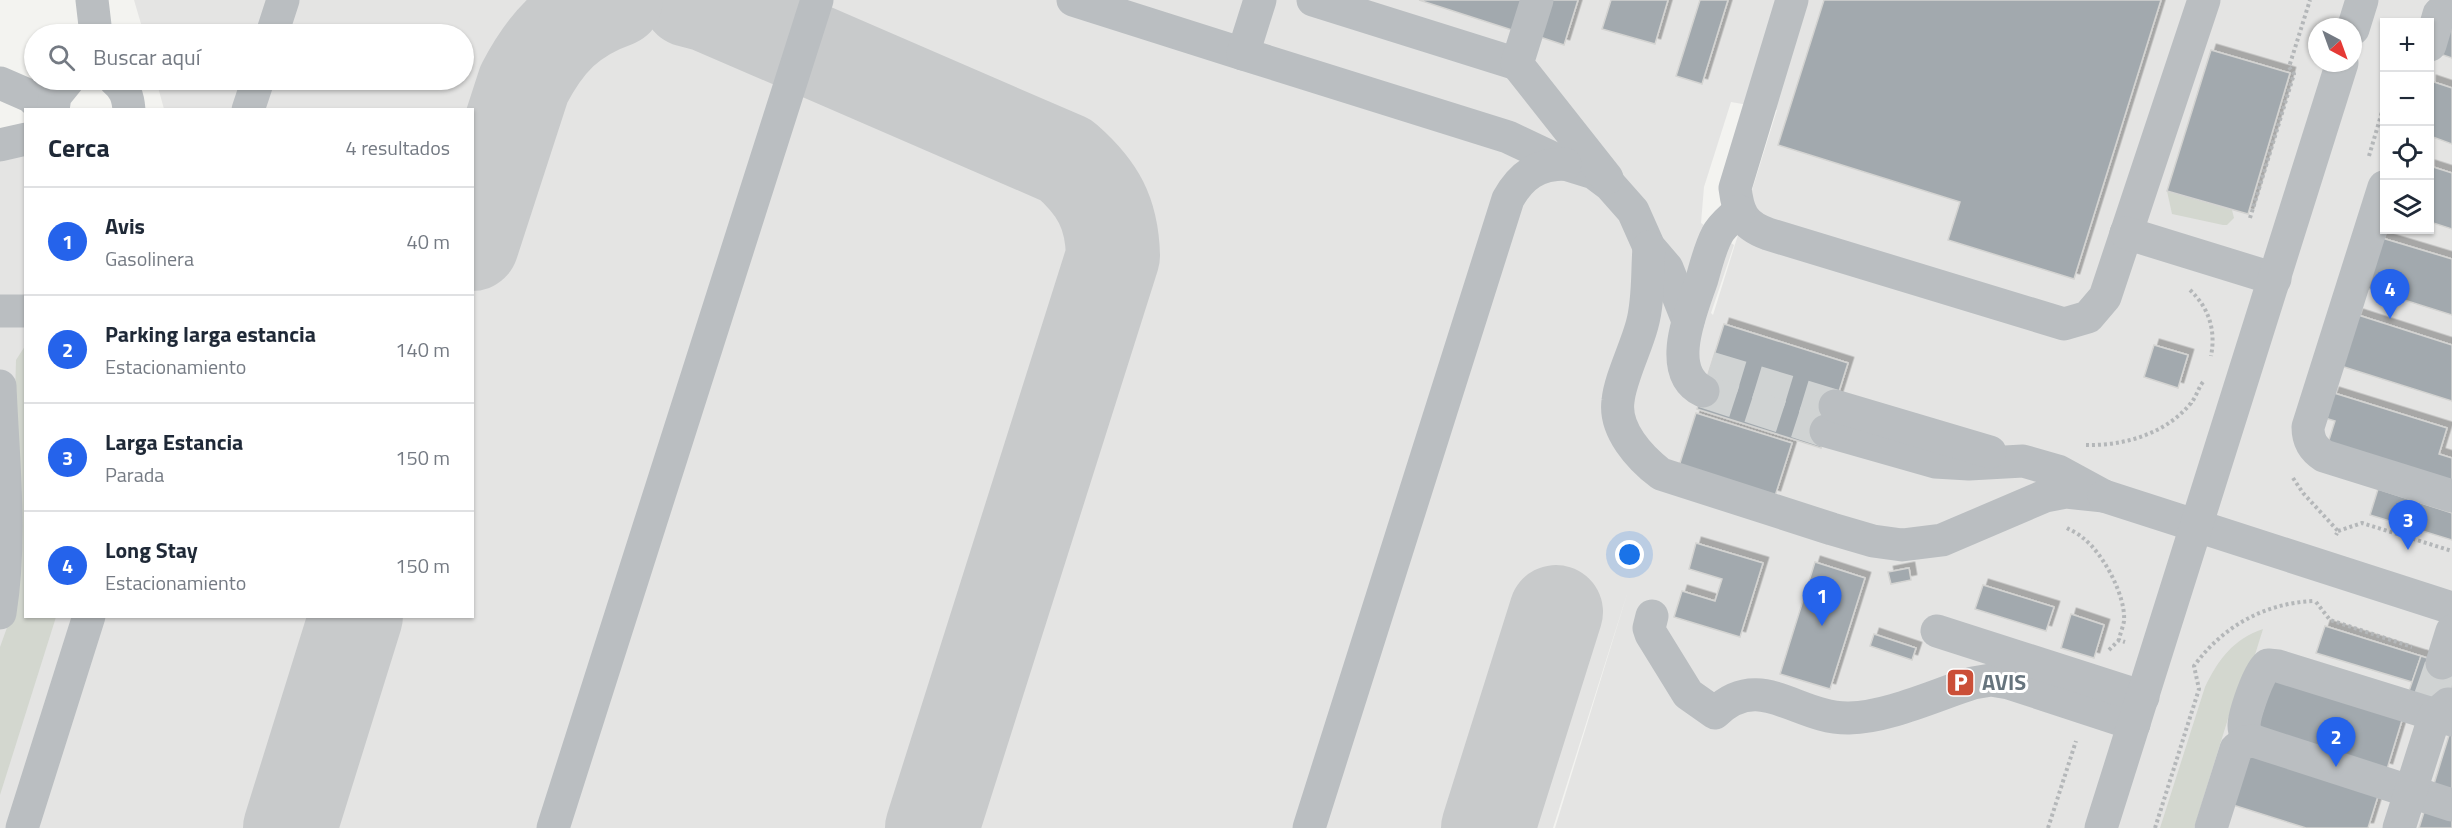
<!DOCTYPE html>
<html lang="es">
<head>
<meta charset="utf-8">
<style>
	body { margin:0; font-family:"Titillium Web",sans-serif; background:#f2f2f3; color:#1f2937 }
	.controls { position:absolute; right:18px; top:18px; display:grid; overflow:hidden; border-radius:0px; box-shadow:0 2px 4px #0004 }
	.controls button { width:54px; height:54px; display:grid; place-items:center; padding:0; border:0; border-bottom:2px solid #e0e1e3; background:#fff; color:#1f2937; font:30px sans-serif }
	.compass { position:absolute; left:2308px; top:18px; width:54px; height:54px; border-radius:50%; background:#fff; box-shadow:0 2px 4px #0004; rotate:139deg }
	.you { position:absolute; left:1630px; top:555px; width:21px; height:21px; margin:-15px; border:4px solid #fff; border-radius:50%; background:#1a73e8; box-shadow:0 0 0 9px #1a73e833 }
	.badge { display:grid; place-items:center; width:39px; height:39px; border-radius:50%; background:#2563eb; color:#fff; font-size:20px; font-weight:700 }
	.pin { position:absolute; translate:-50% -50px; filter:drop-shadow(0 2px 3px #0008) }
	.pin::after { content:''; position:absolute; top:32px; width:21px; height:18px; background:inherit; clip-path:polygon(0 0,100% 0,50% 100%) }
	.list { margin:0; padding:0; list-style:none }
	h2 { display:flex; justify-content:space-between; align-items:center; height:78px; margin:0; padding:0 24px; font-size:26px }
	h2 small { font-size:20px; font-weight:400; color:#747a83 }
	.list li { display:grid; grid-template-columns:39px 1fr auto; gap:18px; align-items:center; box-sizing:border-box; height:108px; padding:0 24px; border-top:2px solid #e0e1e3 }
	.list b { display:block; font-size:22px; white-space:nowrap }
	.list p { margin:0; font-size:20px; white-space:nowrap; color:#747a83 }
	.list em { font-size:20px; font-style:normal; color:#747a83 }
	.icon { flex:none; width:33px; height:33px; fill:none; stroke:currentColor; stroke-width:2; stroke-linecap:round; stroke-linejoin:round }
	.map { position:relative; flex:none; width:2452px; height:828px; overflow:hidden }
	.search { position:absolute; background:#fff; box-shadow:0 2px 4px #0004; left:24px; top:24px; width:450px; height:66px; display:flex; align-items:center; gap:15px; box-sizing:border-box; padding:0 21px; border-radius:33px; color:#747a83; font-size:22px }
	.panel { position:absolute; background:#fff; box-shadow:0 2px 4px #0004; left:24px; top:108px; width:450px; height:510px; border-radius:0px }
	.map>svg:first-child { display:block }
</style>
</head>
<body>
<div class="map">
<svg width="2452" height="828" viewBox="0 0 2452 828">
	<defs>
		<filter id="shadow"><feDropShadow dx="5.5" dy="-5.5" stdDeviation="0" flood-color="#0004"/></filter>
	</defs>
	<rect width="100%" height="100%" fill="#f3f3f0"/>
	<path fill="#e4e4e3" fill-rule="evenodd" d="M134,0H2452V828H1555L1628,591L1553,828H0V158L25,154L26,616H472V110L164,109L156,80H464V34H144ZM2384,22H2430V230H2384ZM2317,27H2353V63H2317ZM1731,102L1777,110L1713,315L1711,313L1734,245L1701,223L1704,187Z"/>
	<g fill="#d3d7cf">
		<path d="M2167,191L2232,210L2234,218L2227,225H2223L2172,214Z"/>
		<path d="M25,346L26,616L56,617L0,795V647L9,622L16,360Z"/>
		<path d="M2263,629L2239,706H2232L2194,828H2160L2205,687C2218,660 2233,639 2263,629Z"/>
	</g>
	<g fill="none" stroke-linecap="round" stroke-linejoin="round">
		<g stroke="#c8cacb" stroke-width="94">
			<path d="M689,0L708,5L1066,160C1098,188 1112,213 1113,256L932,828"/>
			<path d="M472,244L524,84C546,42 570,16 616,0"/>
			<path d="M290,828L356,616"/>
			<path d="M1488,828L1556,612"/>
		</g>
	</g>
	<g fill="#a2a9ae" stroke="#d4d4d2" stroke-width="1.5" filter="url(#shadow)">
		<path d="M1419,0H1525L1515,31Z"/>
		<path d="M1549,0H1578L1564,45L1537,36Z"/>
		<path d="M1611,0H1668L1655,44L1602,29Z"/>
		<path d="M1700,0H1728L1702,84L1676,76Z"/>
		<path d="M1824,0H2161L2074,279L1948,240L1960,202L1778,145Z"/>
		<path d="M2447,28L2452,29V58L2440,54Z"/>
		<path d="M2211,50L2290,73L2248,214L2167,191Z"/>
		<path d="M2431,81L2452,88V144L2430,136Z"/>
		<path d="M2430,166L2452,173V229L2430,222Z"/>
		<path d="M2382,238L2452,259V315L2366,288Z"/>
		<path d="M2358,315L2452,345V401L2341,366Z"/>
		<path d="M1724,324L1848,363L1821,448L1697,409Z"/>
		<path d="M2154,345L2188,355L2178,388L2144,377Z"/>
		<path d="M2334,393L2447,428L2439,454L2452,458V486L2327,446L2335,421L2325,418Z"/>
		<path d="M1696,413L1792,443L1775,496L1679,466Z"/>
		<path d="M2378,489L2452,513V540L2370,515Z"/>
		<path d="M1696,543L1763,563L1740,637L1674,617L1682,591L1715,601L1722,579L1689,569Z"/>
		<path d="M1815,562L1865,578L1830,689L1780,674Z"/>
		<path d="M1909,568L1911,580L1891,584L1888,572Z"/>
		<path d="M1983,585L2054,607L2046,631L1975,609Z"/>
		<path d="M2071,614L2104,625L2094,658L2061,648Z"/>
		<path d="M2325,626L2421,656L2412,682L2316,653Z"/>
		<path d="M1874,634L1916,648L1912,660L1870,646Z"/>
		<path d="M2421,656L2452,666V706L2409,691Z"/>
		<path d="M2274,676L2403,717L2387,769L2257,728Z"/>
		<path d="M2450,732H2452V789L2434,784Z"/>
		<path d="M2249,753L2379,793L2368,828H2306L2233,805Z"/>
		<path d="M2425,809L2452,817V828H2419Z"/>
	</g>
	<g fill="none" stroke-linecap="round" stroke-linejoin="round">
		<g stroke="#d0d3d3" stroke-width="33" stroke-dasharray="33 16" stroke-linecap="butt">
			<path d="M1710,368L1835,406"/>
			<path d="M1703,391L1826,431"/>
			<path d="M2430,698L2442,663"/>
		</g>
		<g stroke="#b4b7b9" stroke-width="4" stroke-dasharray="3 3" stroke-linecap="butt">
			<path d="M2369,156L2384,105"/>
			<path d="M2250,218L2294,74L2289,67L2310,0"/>
			<path d="M2190,290C2209,308 2216,330 2211,356"/>
			<path d="M2086,445C2123,446 2166,434 2191,403C2197,396 2199,385 2205,380"/>
			<path d="M2293,478L2303,493L2338,531L2336,535"/>
			<path d="M2067,528C2072,531 2079,534 2083,538C2103,553 2126,596 2124,621C2123,627 2120,634 2119,640L2125,642"/>
			<path d="M2338,531L2362,523L2452,551"/>
			<path d="M2316,602L2330,620L2412,647"/>
			<path d="M2109,650L2119,640"/>
			<path d="M2048,828L2076,741"/>
			<path d="M2155,828L2199,689L2194,666C2223,626 2265,603 2314,601"/>
		</g>
		<g stroke="#babec1" stroke-width="33">
			<path d="M92,0L96,34"/>
			<path d="M1073,0L1243,54"/>
			<path d="M1260,0L1243,54L1508,137L1565,164L1594,173L1610,185L1633,211L1649,247L1667,268L1688,321"/>
			<path d="M1313,0L1517,64"/>
			<path d="M1537,0L1517,64L1607,178"/>
			<path d="M1792,0L1735,188C1738,213 1743,225 1768,234L2064,324L2088,317L2105,297L2204,0"/>
			<path d="M2353,29L2362,0"/>
			<path d="M272,34L283,0"/>
			<path d="M2430,45L2439,14L2452,1"/>
			<path d="M115,80C125,88 128,97 129,110"/>
			<path d="M0,83L30,96L45,110"/>
			<path d="M53,110L55,96L68,80"/>
			<path d="M248,110L258,80"/>
			<path d="M0,145L26,139"/>
			<path d="M2384,187L2308,427C2308,441 2313,449 2324,456L2452,496"/>
			<path d="M2126,233L2275,279"/>
			<path d="M1649,247C1647,273 1649,300 1642,325C1636,348 1620,379 1618,401C1614,430 1640,458 1661,474L1832,529L1873,541L1902,545L1942,540L2045,496L2066,492L2104,496L2058,471L2023,461L1969,464L1935,462L1826,431"/>
			<path d="M0,311H26"/>
			<path d="M0,386C3,461 12,538 0,613"/>
			<path d="M1703,391C1664,372 1692,309 1702,279C1706,265 1710,248 1717,235C1721,226 1732,218 1739,211"/>
			<path d="M1835,406L1990,452"/>
			<path d="M2104,496L2452,608"/>
			<path d="M1652,616L1649,628L1651,634L1688,694L1715,713C1760,669 1797,719 1849,718C1889,717 1935,695 1973,683L1991,680L2009,683L2134,724"/>
			<path d="M1937,631L2143,697"/>
			<path d="M2442,663L2452,631"/>
			<path d="M2254,741C2248,737 2244,733 2244,726C2244,715 2259,670 2268,665L2278,666L2452,720"/>
			<path d="M22,828L89,616"/>
			<path d="M553,828L817,0"/>
			<path d="M1309,828L1508,199C1521,176 1537,164 1565,164"/>
			<path d="M2101,828L2342,63"/>
			<path d="M2211,828L2236,749L2245,742L2254,741L2452,805"/>
			<path d="M2399,828L2435,715L2448,704"/>
		</g>
	</g>
	<defs>
		<symbol id="parking-square" viewBox="-11 -11 22 22"><rect x="-9" y="-9" width="18" height="18" rx="4" fill="#cb4f38" stroke="#fff"/><path d="M-3.5-5.5H1a3.5 3.5 0 0 1 0 7H-1V5.5H-3.5ZM-1-3.4V-.6H.8a1.4 1.4 0 0 0 0-2.8Z" fill="#fff"/></symbol>
	</defs>
	<g fill-rule="evenodd">
		<use href="#parking-square" x="1944" y="666" width="33" height="33"/>
	</g>
	<g text-anchor="middle" dominant-baseline="central" stroke-width="6" stroke-linejoin="round" paint-order="stroke">
		<g font-size="22" font-weight="bold" fill="#66747d" stroke="#fff" text-anchor="start">
			<text x="1982" y="682">AVIS</text>
		</g>
	</g>
</svg>
<div class="controls">
<button>+</button>
<button>−</button>
<button><svg class="icon" aria-label="locate" viewBox="0 0 24 24"><circle cx="12" cy="12" r="6"/><path d="M12 2v4M12 18v4M2 12h4M18 12h4"/></svg></button>
<button><svg class="icon" aria-label="layers" viewBox="0 0 24 24"><path d="M12 4l9 5-9 5-9-5zM3 14l9 5 9-5"/></svg></button>
</div>
<svg class="compass" viewBox="-18 -18 36 36"><path d="M0-13l5 13h-10z" fill="#e53935"/><path d="M0 13l5-13h-10z" fill="#747a83"/></svg>
<div class="you"></div>
<div class="pin badge" style="left:1822px;top:626px">1</div>
<div class="pin badge" style="left:2336px;top:767px">2</div>
<div class="pin badge" style="left:2408px;top:550px">3</div>
<div class="pin badge" style="left:2390px;top:319px">4</div>
<div class="search"><svg class="icon" aria-label="search" viewBox="0 0 24 24"><circle cx="10" cy="10" r="6"/><path d="M15 15l6 6"/></svg>Buscar aquí</div>
<section class="panel">
<h2>Cerca<small>4 resultados</small></h2>
<ul class="list">
<li><span class="badge">1</span><div><b>Avis</b><p>Gasolinera</p></div><em>40 m</em></li>
<li><span class="badge">2</span><div><b>Parking larga estancia</b><p>Estacionamiento</p></div><em>140 m</em></li>
<li><span class="badge">3</span><div><b>Larga Estancia</b><p>Parada</p></div><em>150 m</em></li>
<li><span class="badge">4</span><div><b>Long Stay</b><p>Estacionamiento</p></div><em>150 m</em></li>
</ul>
</section>
</div>
</body>
</html>
